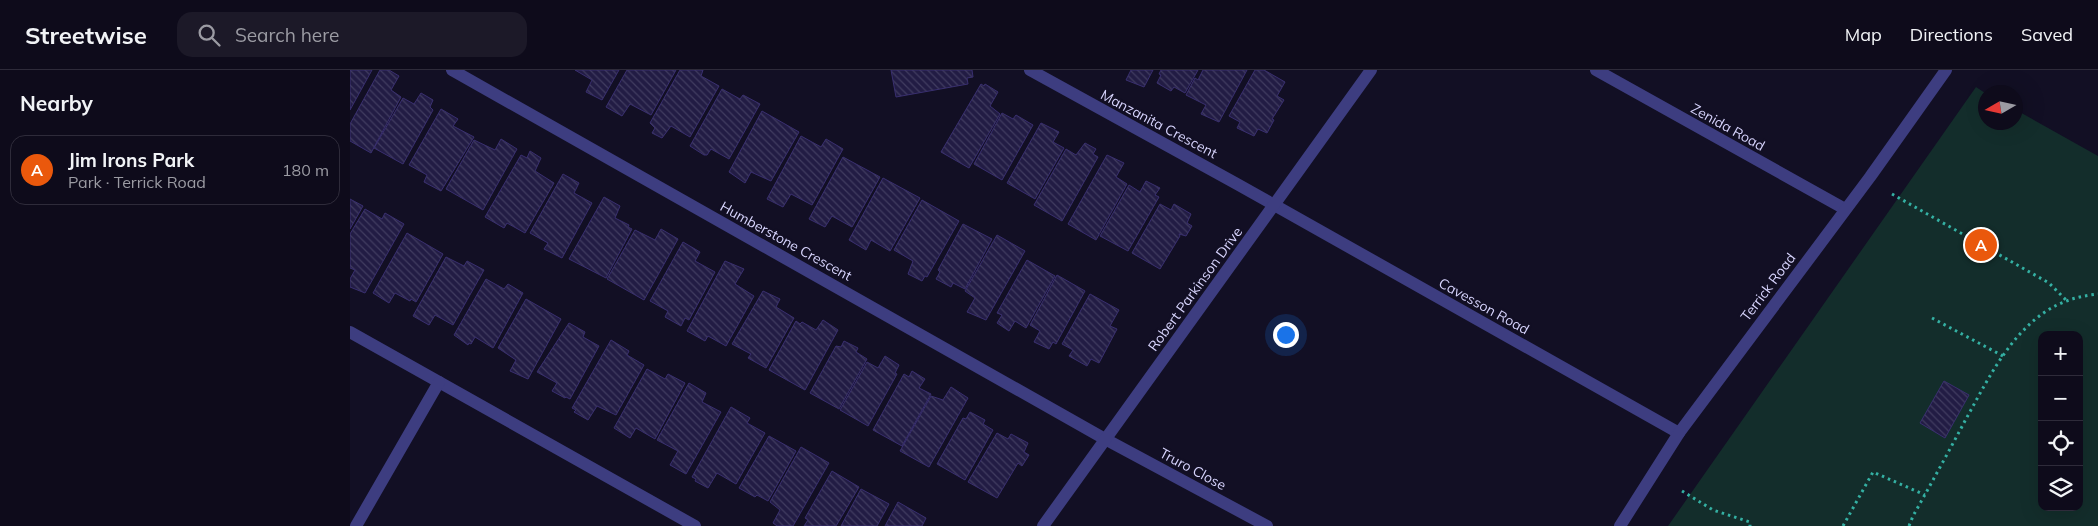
<!DOCTYPE html>
<html lang="en">
<head>
<meta charset="utf-8">
<style>
	body { margin:0; font-family:Mulish,sans-serif; background:#1c1928; color:#f1f3f6 }
	.controls { position:absolute; right:15px; bottom:15px; display:grid; overflow:hidden; border-radius:10px; box-shadow:0 5px 20px #0002 }
	.controls button { width:45px; height:45px; display:grid; place-items:center; padding:0; border:0; border-bottom:1px solid #2e2b3a; background:#0e0b1b; color:#f1f3f6; font:25px sans-serif }
	.compass { position:absolute; left:1628px; top:15px; width:45px; height:45px; border-radius:50%; background:#0e0b1b; box-shadow:0 5px 20px #0002; rotate:261deg }
	.you { position:absolute; left:935px; top:264px; width:18px; height:18px; margin:-12px; border:4px solid #fff; border-radius:50%; background:#1a73e8; box-shadow:0 0 0 8px #1a73e833 }
	.badge { display:grid; place-items:center; width:32px; height:32px; border-radius:50%; background:#ea580c; color:#fff; font-size:16px; font-weight:700 }
	.pin { position:absolute; translate:-50% -50%; border:2px solid #fff; box-shadow:0 1px 5px #0006 }
	.list { margin:0; padding:0; list-style:none }
	h2 { display:flex; justify-content:space-between; align-items:center; height:65px; margin:0; padding:0 20px; font-size:21px }
	h2 small { font-size:16px; font-weight:400; color:#9b9ba3 }
	.list li { display:grid; grid-template-columns:32px 1fr auto; gap:15px; align-items:center; box-sizing:border-box; height:70px; margin:0 10px 10px; padding:0 10px; border:1px solid #2e2b3a; border-radius:15px }
	.list b { display:block; font-size:19px; white-space:nowrap }
	.list p { margin:0; font-size:16px; white-space:nowrap; color:#9b9ba3 }
	.list em { font-size:16px; font-style:normal; color:#9b9ba3 }
	.icon { flex:none; width:28px; height:28px; fill:none; stroke:currentColor; stroke-width:2; stroke-linecap:round; stroke-linejoin:round }
	.map { position:relative; flex:none; width:1748px; height:456px; overflow:hidden }
	header { display:flex; align-items:center; gap:30px; box-sizing:border-box; height:70px; padding:0 25px; background:#0e0b1b; border-bottom:1px solid #2e2b3a }
	header strong { font-size:24px }
	nav { display:flex; gap:28px; margin-inline-start:auto; font-size:18px }
	.search { width:350px; height:45px; background:#1c1928; display:flex; align-items:center; gap:12px; box-sizing:border-box; padding:0 18px; border-radius:15px; color:#9b9ba3; font-size:19px }
	main { display:flex }
	aside { flex:1; background:#0e0b1b }
	.map>svg:first-child { display:block }
</style>
</head>
<body>
<header>
<strong>Streetwise</strong>
<div class="search"><svg class="icon" aria-label="search" viewBox="0 0 24 24"><circle cx="10" cy="10" r="6"/><path d="M15 15l6 6"/></svg>Search here</div>
<nav><a>Map</a><a>Directions</a><a>Saved</a></nav>
</header>
<main>
<aside>
<h2>Nearby<small></small></h2>
<ul class="list">
<li><span class="badge">A</span><div><b>Jim Irons Park</b><p>Park · Terrick Road</p></div><em>180 m</em></li>
</ul>
</aside>
<div class="map">
<svg width="1748" height="456" viewBox="0 0 1748 456">
	<defs>
		<pattern id="building-back-hatch" width="6" height="6" patternUnits="userSpaceOnUse" patternTransform="scale(1.25)"><rect width="6" height="6" fill="#221c44"/><path d="M-1 5l2 2M0 0l6 6M5-1l2 2" fill="none" stroke="#413c60"/></pattern>
	</defs>
	<rect width="100%" height="100%" fill="#120f24"/>
	<path fill="#132d2b" fill-rule="evenodd" d="M1626,17L1635,23L1636,52H1666V40L1748,86V456H1318ZM1692,265H1729V437H1692Z"/>
	<g fill="url(#building-back-hatch)" stroke="#392f6f">
		<path d="M22,0L0,40V0Z"/>
		<path d="M30,0H39L49,6L41,20L51,27L21,83L0,71V54Z"/>
		<path d="M225,0H269L252,30L236,22L242,10Z"/>
		<path d="M277,0H326L301,45L280,34L272,46L256,37Z"/>
		<path d="M330,0H353L351,6L369,16L340,67L321,56L312,68L302,63L305,58L300,53Z"/>
		<path d="M541,0H622L623,7L617,8L618,14L546,27Z"/>
		<path d="M781,0H803L794,17L776,10Z"/>
		<path d="M811,0H848L835,23L824,17L821,21L807,13L811,5L809,4Z"/>
		<path d="M853,0H897L869,52L851,44L856,35L836,25L845,8L848,10Z"/>
		<path d="M905,0H914L935,12L927,26L934,30L922,49L924,50L917,63L908,59L904,66L887,58L890,52L879,46Z"/>
		<path d="M631,14L634,16L635,14L648,22L640,36L650,44L619,98L591,82Z"/>
		<path d="M372,19L390,29L393,25L410,34L379,89L361,79L357,85H354L340,76Z"/>
		<path d="M71,23L83,30L80,37L83,40L53,94L24,78L53,28L64,34Z"/>
		<path d="M91,39L108,49L103,56L124,67L91,121L74,112L77,105L59,95Z"/>
		<path d="M412,41L449,62L421,111L401,102L395,113L379,102Z"/>
		<path d="M652,43L663,49L666,45L683,55L652,110L624,94Z"/>
		<path d="M691,53L709,62L703,72L714,78L685,129L657,113Z"/>
		<path d="M451,66L471,77L476,69L493,79L462,135L441,124L433,137L417,129Z"/>
		<path d="M151,69L167,79L133,140L96,119L124,70L145,80Z"/>
		<path d="M735,73L746,79L743,84L748,87L712,151L684,135L716,79L726,85Z"/>
		<path d="M180,81L191,88L185,101L204,113L175,163L157,153L154,158L135,147L171,85L177,88Z"/>
		<path d="M757,85L774,93L766,107L777,114L746,170L718,154Z"/>
		<path d="M493,87L530,107L502,157L482,146L475,157L459,149Z"/>
		<path d="M213,104L229,113L224,123L242,133L212,188L194,179L198,173L180,163Z"/>
		<path d="M533,108L570,128L540,181L521,170L516,180L499,170Z"/>
		<path d="M796,111L810,118L805,125L809,127L778,181L750,166L779,115L790,122Z"/>
		<path d="M254,127L270,136L265,148L279,155L278,157L282,159L256,208L219,189Z"/>
		<path d="M0,129L13,136L0,159Z"/>
		<path d="M572,130L609,151L577,207L575,206L572,211L558,204L563,191L544,180Z"/>
		<path d="M810,134L821,140L824,134L841,144L837,153L842,156L836,166L829,164L830,166L810,199L782,183Z"/>
		<path d="M15,139L32,149L35,143L54,154L15,223L0,217V209L5,200L0,198V164Z"/>
		<path d="M613,154L642,169L615,219L603,213L601,217L586,209L590,202L588,200Z"/>
		<path d="M311,159L328,169L294,230L257,209L285,160L305,170Z"/>
		<path d="M57,163L93,184L66,232L61,229L60,231L45,223L39,233L23,223Z"/>
		<path d="M647,165L675,181L636,250L617,242L625,228L615,221Z"/>
		<path d="M333,172L350,182L345,191L365,202L339,250L335,248L331,256L315,247L318,241L300,231Z"/>
		<path d="M96,187L114,196L117,191L134,200L103,255L85,245L79,255L63,246Z"/>
		<path d="M677,190L705,206L676,258L665,251L659,261L647,253L652,245L647,243Z"/>
		<path d="M375,191L394,199L385,214L404,226L376,276L358,266L355,271L337,261Z"/>
		<path d="M707,205L735,221L706,274L703,272L699,279L684,272L690,261L680,255Z"/>
		<path d="M136,209L154,219L158,214L173,223L143,278L125,267L121,274L119,273L118,275L104,265Z"/>
		<path d="M413,221L430,229L426,237L444,248L416,298L398,288L401,284L382,274Z"/>
		<path d="M740,224L769,240L760,256L767,259L749,293L741,289L737,296L719,286L723,280L712,274Z"/>
		<path d="M176,229L211,249L178,309L160,301L166,290L148,278Z"/>
		<path d="M473,250L488,260L455,320L419,300L446,251L450,254L452,252L466,260Z"/>
		<path d="M219,253L235,262L233,267L249,276L220,329L216,327L215,328L202,321L207,313L187,302Z"/>
		<path d="M261,270L279,281L277,285L294,295L266,345L247,336L238,350L224,342L226,340L222,338Z"/>
		<path d="M494,271L508,278L506,282L517,289L489,339L460,323L486,276L491,277Z"/>
		<path d="M535,286L549,295L545,303L547,304L518,356L490,340L517,292L528,298Z"/>
		<path d="M297,299L315,309L318,304L335,313L305,369L286,358L280,368L264,358Z"/>
		<path d="M562,301L575,309L569,318L581,324L552,376L523,360L554,304L559,307Z"/>
		<path d="M1594,311L1619,325L1595,368L1570,353Z"/>
		<path d="M339,313L356,323L352,332L371,342L336,404L320,395L328,381L307,370Z"/>
		<path d="M601,317L618,328L579,397L550,381L581,326L593,330Z"/>
		<path d="M381,337L400,348L397,353L415,363L386,414L367,403L358,418L345,411L346,409L342,407Z"/>
		<path d="M620,342L635,350L633,354L643,360L615,410L587,394L613,348L616,349Z"/>
		<path d="M647,363L658,369L661,364L678,373L674,382L679,385L672,396L668,393L647,428L618,412Z"/>
		<path d="M419,366L446,381L418,431L407,425L405,427L389,418Z"/>
		<path d="M451,377L479,393L443,456H427L423,453L430,440L420,432Z"/>
		<path d="M482,401L509,417L486,456H454L458,450L455,448Z"/>
		<path d="M511,419L539,434L527,456H491Z"/>
		<path d="M548,432L576,448L572,456H535Z"/>
	</g>
	<g fill="none" stroke-linecap="round" stroke-linejoin="round">
		<g stroke="#34b0a3" stroke-width="3" stroke-dasharray="2.5 4" stroke-linecap="butt">
			<path d="M1542,124L1699,213L1716,230"/>
			<path d="M1582,248L1653,286"/>
			<path d="M1332,421L1363,440L1400,452V456"/>
			<path d="M1493,456L1523,402L1575,425"/>
			<path d="M1559,456L1563,446C1581,414 1599,381 1616,349C1637,311 1658,267 1695,242C1711,231 1729,226 1748,224"/>
		</g>
		<g stroke="#3d3d80" stroke-width="12">
			<path d="M102,0L755,369L917,456"/>
			<path d="M680,0L887,114L1329,363"/>
			<path d="M1246,0L1495,139"/>
			<path d="M0,262L345,456"/>
			<path d="M6,456L89,312"/>
			<path d="M693,456L1021,0"/>
			<path d="M1270,456L1329,363L1520,107L1596,0"/>
		</g>
	</g>
	<g text-anchor="middle" dominant-baseline="central" stroke-width="4.5" stroke-linejoin="round" paint-order="stroke">
		<g font-size="14" fill="#d7d4fd" stroke="#120f24">
			<text transform="translate(809 54) rotate(28)">Manzanita Crescent</text>
			<text transform="translate(1378 57) rotate(29)">Zenida Road</text>
			<text transform="translate(436 171) rotate(29)">Humberstone Crescent</text>
			<text transform="translate(1418 217) rotate(-53)">Terrick Road</text>
			<text transform="translate(845 219) rotate(-54)">Robert Parkinson Drive</text>
			<text transform="translate(1134 236) rotate(29)">Cavesson Road</text>
			<text transform="translate(843 399) rotate(28)">Truro Close</text>
		</g>
	</g>
</svg>
<div class="controls">
<button>+</button>
<button>−</button>
<button><svg class="icon" aria-label="locate" viewBox="0 0 24 24"><circle cx="12" cy="12" r="6"/><path d="M12 2v4M12 18v4M2 12h4M18 12h4"/></svg></button>
<button><svg class="icon" aria-label="layers" viewBox="0 0 24 24"><path d="M12 4l9 5-9 5-9-5zM3 14l9 5 9-5"/></svg></button>
</div>
<svg class="compass" viewBox="-18 -18 36 36"><path d="M0-13l5 13h-10z" fill="#e53935"/><path d="M0 13l5-13h-10z" fill="#9b9ba3"/></svg>
<div class="you"></div>
<div class="pin badge" style="left:1631px;top:175px">A</div>
</div>
</main>
</body>
</html>
